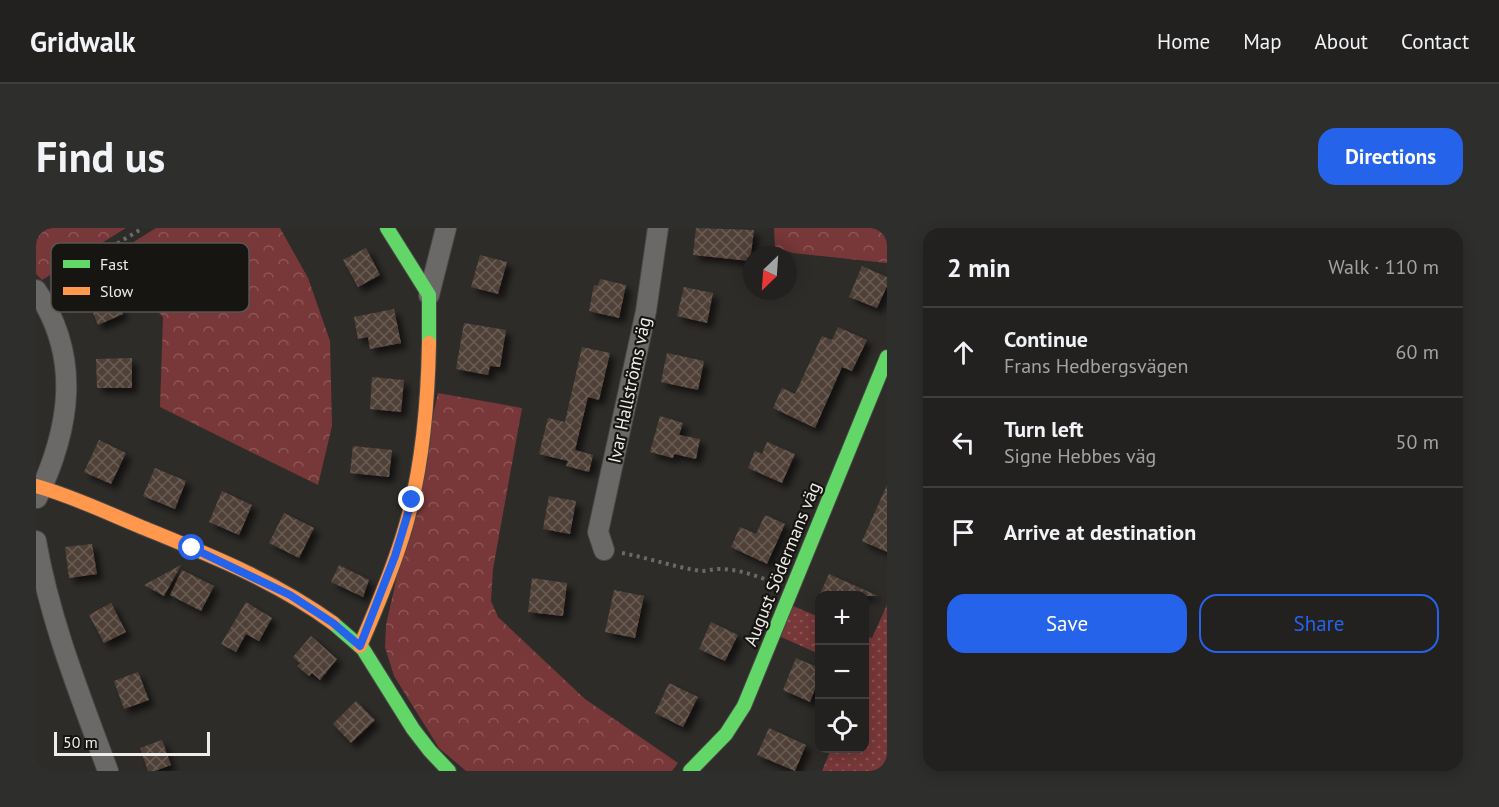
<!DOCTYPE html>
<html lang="en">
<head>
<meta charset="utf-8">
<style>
	body { margin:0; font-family:"PT Sans",sans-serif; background:#2e2e2c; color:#f1f3f6 }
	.controls { position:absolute; right:18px; bottom:18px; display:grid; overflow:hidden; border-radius:12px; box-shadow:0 3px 15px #0003 }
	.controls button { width:54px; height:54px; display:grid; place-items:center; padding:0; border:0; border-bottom:2px solid #3f3e3d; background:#22211f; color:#f1f3f6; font:30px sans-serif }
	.compass { position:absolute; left:707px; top:18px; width:54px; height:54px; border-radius:50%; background:#22211f; box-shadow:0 3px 15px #0003; rotate:205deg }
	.scale { position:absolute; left:18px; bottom:15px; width:156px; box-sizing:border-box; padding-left:6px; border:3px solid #efece9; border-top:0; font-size:16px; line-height:21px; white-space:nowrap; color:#efece9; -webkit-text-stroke:4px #161512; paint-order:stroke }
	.stop { position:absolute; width:18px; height:18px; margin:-14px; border:4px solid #2563eb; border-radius:50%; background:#fff }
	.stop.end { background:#2563eb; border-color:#fff; box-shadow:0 2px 6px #0008 }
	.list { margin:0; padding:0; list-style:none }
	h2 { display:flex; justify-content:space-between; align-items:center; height:78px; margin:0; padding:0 24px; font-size:26px }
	h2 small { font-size:20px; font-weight:400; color:#a2a3a4 }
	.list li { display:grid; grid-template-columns:39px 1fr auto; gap:18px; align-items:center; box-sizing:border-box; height:90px; padding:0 24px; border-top:2px solid #3f3e3d }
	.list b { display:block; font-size:22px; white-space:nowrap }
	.list p { margin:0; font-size:20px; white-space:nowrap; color:#a2a3a4 }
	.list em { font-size:20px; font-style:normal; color:#a2a3a4 }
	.actions { display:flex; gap:12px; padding:18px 24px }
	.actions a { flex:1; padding:14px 0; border:2px solid #2563eb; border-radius:18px; text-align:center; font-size:21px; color:#2563eb }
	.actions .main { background:#2563eb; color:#fff }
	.icon { flex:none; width:33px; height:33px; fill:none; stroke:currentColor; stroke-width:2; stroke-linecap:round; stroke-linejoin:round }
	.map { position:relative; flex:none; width:851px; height:543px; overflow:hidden; border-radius:18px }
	header { display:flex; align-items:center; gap:36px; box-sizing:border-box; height:84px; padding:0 30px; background:#22211f; border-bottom:2px solid #3f3e3d }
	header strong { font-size:28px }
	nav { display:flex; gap:33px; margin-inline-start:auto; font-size:21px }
	.intro { display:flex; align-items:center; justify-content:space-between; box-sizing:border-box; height:144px; padding:0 36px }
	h1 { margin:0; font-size:42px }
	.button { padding:15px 27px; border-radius:18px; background:#2563eb; color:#fff; font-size:21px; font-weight:700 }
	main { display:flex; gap:36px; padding:0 36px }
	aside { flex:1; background:#22211f; border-radius:18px; box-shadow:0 3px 15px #0003 }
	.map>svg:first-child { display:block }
</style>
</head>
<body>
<header>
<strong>Gridwalk</strong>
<nav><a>Home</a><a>Map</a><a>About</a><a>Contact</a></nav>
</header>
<div class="intro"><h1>Find us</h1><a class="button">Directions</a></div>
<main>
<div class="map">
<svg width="851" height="543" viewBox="0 0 851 543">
	<defs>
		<pattern id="forest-crowns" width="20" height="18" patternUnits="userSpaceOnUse" patternTransform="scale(1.5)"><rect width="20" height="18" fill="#783839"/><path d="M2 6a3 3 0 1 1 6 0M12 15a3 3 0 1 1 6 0" fill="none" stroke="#8c5556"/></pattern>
		<pattern id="park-dots" width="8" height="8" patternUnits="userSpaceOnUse" patternTransform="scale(1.5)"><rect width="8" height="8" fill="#783839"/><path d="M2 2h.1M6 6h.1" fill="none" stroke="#8c5556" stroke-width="1.8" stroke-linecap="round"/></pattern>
		<pattern id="building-cross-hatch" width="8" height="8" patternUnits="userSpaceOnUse" patternTransform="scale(1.5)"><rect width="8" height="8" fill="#504137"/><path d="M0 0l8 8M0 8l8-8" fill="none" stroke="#6a5d54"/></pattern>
		<filter id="shadow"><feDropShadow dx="5.5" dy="5.5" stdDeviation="3" flood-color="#0009"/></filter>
	</defs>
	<rect width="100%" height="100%" fill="#2e2c29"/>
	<g fill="url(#forest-crowns)">
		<path d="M0,0H90L6,52L0,46Z"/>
		<path d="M120,0H244L272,50L294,113L296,198L282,257L124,179L127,89L72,30Z"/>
		<path d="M738,0H851V35L757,25L739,20Z"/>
		<path d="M402,165L486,180L457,341L455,373L462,389L549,471L642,535L636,543H430L403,520L358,448L349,419L350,397Z"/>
	</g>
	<g fill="url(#park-dots)">
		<path d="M851,377V543H786L795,521L828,520L829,408L836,410Z"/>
		<path d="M757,378L783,389V426L743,408Z"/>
	</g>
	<g fill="url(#building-cross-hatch)" filter="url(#shadow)">
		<path d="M660,0L718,2L714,33L657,27Z"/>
		<path d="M330,20L344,47L322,59L307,32Z"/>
		<path d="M444,27L471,34L462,66L435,59Z"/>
		<path d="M826,38L851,49V58L841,80L813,69Z"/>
		<path d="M564,51L590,57L583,90L553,83L558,57L562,58Z"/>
		<path d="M75,58L87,86L62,97L50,68Z"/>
		<path d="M648,59L677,65L671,95L641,88Z"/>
		<path d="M358,81L365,115L334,121L332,109L322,111L318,89Z"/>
		<path d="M428,95L470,102L464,139L454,138L452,147L420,141Z"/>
		<path d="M802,99L831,112L816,143L806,139L779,200L737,180L746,160L759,166L786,108L796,112Z"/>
		<path d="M546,119L574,125L563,172L552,169L539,222L557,227L553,244L530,238L532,233L503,226L512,190L529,194Z"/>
		<path d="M631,125L668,133L662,162L625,154Z"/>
		<path d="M96,130V160H61L60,131Z"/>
		<path d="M336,149L368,152L365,184L334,181Z"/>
		<path d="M624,188L647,195L643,207L664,211L660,231L638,226L637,230L614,224Z"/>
		<path d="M63,212L90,225L75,256L48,244Z"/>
		<path d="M731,214L759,226L746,255L712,240L719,223L726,226Z"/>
		<path d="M317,218L356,222L353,249L314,245Z"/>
		<path d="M119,240L150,253L139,281L107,268Z"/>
		<path d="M851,257V324L826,313Z"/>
		<path d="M186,263L216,277L203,307L173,294Z"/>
		<path d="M513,268L540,273L534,306L507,301Z"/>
		<path d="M248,285L278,300L263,330L233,315Z"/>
		<path d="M729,287L749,296L731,336L695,319L704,299L720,306Z"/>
		<path d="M56,316L61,346L33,350L29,319Z"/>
		<path d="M145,337L128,368L108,357Z"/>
		<path d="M303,337L333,352L327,369L295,354Z"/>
		<path d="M146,342L178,358L165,383L134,367Z"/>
		<path d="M793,346L842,368H783Z"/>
		<path d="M496,350L531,355L527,388L492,384Z"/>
		<path d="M578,362L608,368L599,410L569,404Z"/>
		<path d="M210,374L236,390L223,413L210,406L200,424L185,416Z"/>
		<path d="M75,375L90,404L68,415L53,387Z"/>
		<path d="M675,394L702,407L689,433L663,421Z"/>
		<path d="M275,408L301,431L284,452L276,445L273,448L261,438L264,435L257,429Z"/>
		<path d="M760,430L783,440V451L774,474L747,462Z"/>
		<path d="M102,444L113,472L88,481L78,453Z"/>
		<path d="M633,455L662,469L647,499L619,485Z"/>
		<path d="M320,473L339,492L315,515L297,496Z"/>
		<path d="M733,500L770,517L759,543L721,527Z"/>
		<path d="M126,512L135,537L119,543H112L104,520Z"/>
	</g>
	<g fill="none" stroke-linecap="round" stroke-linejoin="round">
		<defs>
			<g id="street">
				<path d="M0,62C46,129 34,201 1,270"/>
				<path d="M393,67L410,0"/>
				<path d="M0,313C14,393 44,467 72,543"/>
				<path d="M568,322L562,304L610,83L622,0"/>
			</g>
			<g id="fast">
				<path d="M351,0L393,67V115"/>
				<path d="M297,395L327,421L377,501L394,523L413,543"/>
				<path d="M654,543L690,506L708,478L851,129"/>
			</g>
			<g id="slow">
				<path d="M0,258C36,268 69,284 103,298C171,326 238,352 297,395"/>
				<path d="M324,418C341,379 358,339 370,297C386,240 392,174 393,115"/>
			</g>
		</defs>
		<use href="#street" stroke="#494846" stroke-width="22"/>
		<use href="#fast" stroke="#494846" stroke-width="16"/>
		<use href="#slow" stroke="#494846" stroke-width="16"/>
		<g stroke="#6b6a68" stroke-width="4" stroke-dasharray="3 4.5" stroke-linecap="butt">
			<path d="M17,54L107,0"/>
			<path d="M586,325C613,330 638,339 665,343C671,343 677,341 684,341C701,341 718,347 734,353"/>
		</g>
		<use href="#street" stroke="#6b6967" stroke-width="20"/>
		<use href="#fast" stroke="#63d668" stroke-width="14"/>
		<use href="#slow" stroke="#ff974d" stroke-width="14"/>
	</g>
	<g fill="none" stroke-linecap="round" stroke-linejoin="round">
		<path stroke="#2563eb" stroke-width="8" d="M156,320L254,367L297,395L324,418L359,328L376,272"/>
	</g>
	<g text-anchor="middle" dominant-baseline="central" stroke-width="4.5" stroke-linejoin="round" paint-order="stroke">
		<g font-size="18" fill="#efece9" stroke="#161512">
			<text transform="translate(593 162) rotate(-78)">Ivar Hallströms väg</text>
			<text transform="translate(746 336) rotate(-68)">August Södermans väg</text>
		</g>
	</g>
	<rect x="15" y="15" width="198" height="69" rx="9" fill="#161512" stroke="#575652" stroke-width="1.5"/>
	<rect x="27" y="32" width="27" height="8" fill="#63d668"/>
	<rect x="27" y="59" width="27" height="8" fill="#ff974d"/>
	<g font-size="16" fill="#efece9">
		<text x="64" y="42">Fast</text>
		<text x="64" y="69">Slow</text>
	</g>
</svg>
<div class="controls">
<button>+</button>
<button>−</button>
<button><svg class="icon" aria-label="locate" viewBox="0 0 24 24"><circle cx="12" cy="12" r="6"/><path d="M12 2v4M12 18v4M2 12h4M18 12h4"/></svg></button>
</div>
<svg class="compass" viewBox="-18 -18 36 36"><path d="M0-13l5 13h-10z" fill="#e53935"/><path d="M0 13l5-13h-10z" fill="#a2a3a4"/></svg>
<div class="scale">50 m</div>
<div class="stop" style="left:156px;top:320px"></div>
<div class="stop end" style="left:376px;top:272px"></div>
</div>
<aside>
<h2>2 min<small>Walk · 110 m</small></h2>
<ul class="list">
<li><svg class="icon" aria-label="ahead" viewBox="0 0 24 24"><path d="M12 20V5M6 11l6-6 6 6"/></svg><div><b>Continue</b><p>Frans Hedbergsvägen</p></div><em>60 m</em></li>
<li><svg class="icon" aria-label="left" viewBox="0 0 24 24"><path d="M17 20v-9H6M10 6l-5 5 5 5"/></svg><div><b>Turn left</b><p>Signe Hebbes väg</p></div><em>50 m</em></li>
<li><svg class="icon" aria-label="arrive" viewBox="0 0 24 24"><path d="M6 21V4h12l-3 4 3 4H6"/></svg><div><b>Arrive at destination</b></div></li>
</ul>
<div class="actions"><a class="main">Save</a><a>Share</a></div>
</aside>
</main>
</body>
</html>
